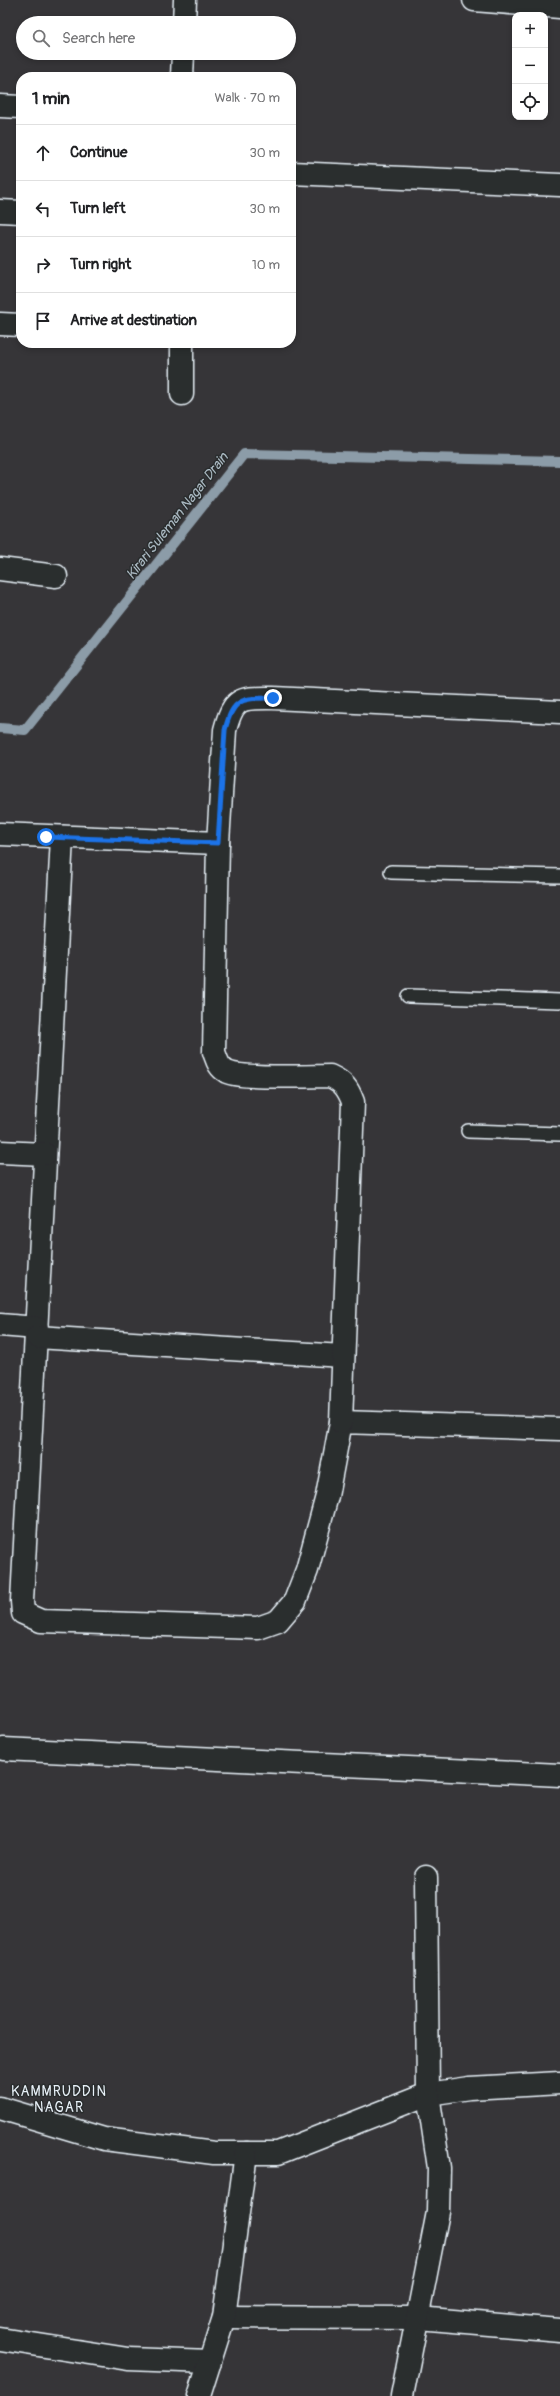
<!DOCTYPE html>
<html lang="en">
<head>
<meta charset="utf-8">
<style>
	body { margin:0; font-family:Pangolin,sans-serif; background:#f6f6f6; color:#202124 }
	.controls { position:absolute; right:12px; top:12px; display:grid; overflow:hidden; border-radius:8px; box-shadow:0 2px 6px #0003 }
	.controls button { width:36px; height:36px; display:grid; place-items:center; padding:0; border:0; border-bottom:1px solid #e0e0e0; background:#fff; color:#202124; font:20px sans-serif }
	.stop { position:absolute; width:12px; height:12px; margin:-9px; border:3px solid #1a73e8; border-radius:50%; background:#fff }
	.stop.end { background:#1a73e8; border-color:#fff; box-shadow:0 1px 4px #0008 }
	.list { margin:0; padding:0; list-style:none }
	h2 { display:flex; justify-content:space-between; align-items:center; height:52px; margin:0; padding:0 16px; font-size:17px }
	h2 small { font-size:13px; font-weight:400; color:#757577 }
	.list li { display:grid; grid-template-columns:26px 1fr auto; gap:12px; align-items:center; box-sizing:border-box; height:56px; padding:0 16px; border-top:1px solid #e0e0e0 }
	.list b { display:block; font-size:15px; white-space:nowrap }
	.list em { font-size:13px; font-style:normal; color:#757577 }
	.icon { flex:none; width:22px; height:22px; fill:none; stroke:currentColor; stroke-width:2; stroke-linecap:round; stroke-linejoin:round }
	.map { position:relative; flex:none; width:560px; height:2396px; overflow:hidden }
	.search { position:absolute; background:#fff; box-shadow:0 2px 6px #0003; left:16px; top:16px; width:280px; height:44px; display:flex; align-items:center; gap:10px; box-sizing:border-box; padding:0 14px; border-radius:22px; color:#757577; font-size:15px }
	.panel { position:absolute; background:#fff; box-shadow:0 2px 6px #0003; left:16px; top:72px; width:280px; height:276px; border-radius:16px }
	.map>svg:first-child { display:block }
</style>
</head>
<body>
<div class="map">
<svg width="560" height="2396" viewBox="0 0 560 2396">
	<rect width="100%" height="100%" fill="#363538"/>
	<filter id="ink" filterUnits="userSpaceOnUse"><feTurbulence type="fractalNoise" baseFrequency=".025" numOctaves="2"/><feDisplacementMap in="SourceGraphic" scale="8" xChannelSelector="R" yChannelSelector="G"/><feConvolveMatrix kernelMatrix="1 2 1 2 8 2 1 2 1" color-interpolation-filters="sRGB"/></filter>
	<g filter="url(#ink)">
		<g fill="none" stroke-linecap="round" stroke-linejoin="round">
			<path stroke="#8c9ca8" stroke-width="10" d="M0,728L25,730L244,454L560,461"/>
			<defs>
				<g id="service">
					<path d="M391,872L560,876"/>
					<path d="M408,996L560,1001"/>
					<path d="M468,1131L560,1134"/>
				</g>
				<g id="minor">
					<path d="M474,0L560,7"/>
					<path d="M184,23L185,0"/>
					<path d="M182,77L183,53"/>
					<path d="M0,106L21,107"/>
					<path d="M291,173L560,185"/>
					<path d="M0,211L21,212"/>
					<path d="M0,324L21,325"/>
					<path d="M182,343V394"/>
					<path d="M0,569L56,576"/>
					<path d="M0,834L218,843"/>
					<path d="M62,837L22,1601L23,1613L41,1621L258,1628L278,1621L295,1601L307,1570L327,1496L341,1422L560,1429"/>
					<path d="M0,1152L45,1154"/>
					<path d="M0,1325L37,1328"/>
					<path d="M37,1337L343,1356"/>
					<path d="M341,1422L353,1102C348,1088 343,1082 330,1076C310,1076 242,1079 227,1072C218,1067 217,1060 214,1052L218,843L225,730C234,696 241,698 273,698L560,712"/>
					<path d="M3,1749L560,1775"/>
					<path d="M0,2108L104,2139L214,2153H278L428,2094L469,2088L560,2083"/>
					<path d="M224,2317L418,2318L560,2330"/>
					<path d="M0,2339L128,2359L210,2362"/>
					<path d="M199,2396L224,2317L246,2153"/>
					<path d="M402,2396L438,2212L439,2168L428,2094L426,1877"/>
				</g>
			</defs>
			<use href="#service" stroke="#e8f1f8" stroke-width="16"/>
			<use href="#minor" stroke="#e8f1f8" stroke-width="25"/>
			<use href="#service" stroke="#2a2d2e" stroke-width="13"/>
			<use href="#minor" stroke="#2a2d2e" stroke-width="22"/>
		</g>
	</g>
	<g fill="none" stroke-linecap="round" stroke-linejoin="round" filter="url(#ink)">
		<path stroke="#1a73e8" stroke-width="5" d="M46,837L218,843L225,730C233,698 242,698 273,698"/>
	</g>
	<g text-anchor="middle" dominant-baseline="central" stroke-width="3" stroke-linejoin="round" paint-order="stroke">
		<g font-size="14" font-style="italic" fill="#aab9c2" stroke="#2a2d2e">
			<text transform="translate(177 516) rotate(-52)">Kirari Suleman Nagar Drain</text>
		</g>
		<g font-size="14" letter-spacing="1" fill="#e8f1f8" stroke="#2a2d2e">
			<text x="59" y="2091">KAMMRUDDIN<tspan x="59" dy="16">NAGAR</tspan></text>
		</g>
	</g>
</svg>
<div class="controls">
<button>+</button>
<button>−</button>
<button><svg class="icon" aria-label="locate" viewBox="0 0 24 24"><circle cx="12" cy="12" r="6"/><path d="M12 2v4M12 18v4M2 12h4M18 12h4"/></svg></button>
</div>
<div class="stop" style="left:46px;top:837px"></div>
<div class="stop end" style="left:273px;top:698px"></div>
<div class="search"><svg class="icon" aria-label="search" viewBox="0 0 24 24"><circle cx="10" cy="10" r="6"/><path d="M15 15l6 6"/></svg>Search here</div>
<section class="panel">
<h2>1 min<small>Walk · 70 m</small></h2>
<ul class="list">
<li><svg class="icon" aria-label="ahead" viewBox="0 0 24 24"><path d="M12 20V5M6 11l6-6 6 6"/></svg><div><b>Continue</b></div><em>30 m</em></li>
<li><svg class="icon" aria-label="left" viewBox="0 0 24 24"><path d="M17 20v-9H6M10 6l-5 5 5 5"/></svg><div><b>Turn left</b></div><em>30 m</em></li>
<li><svg class="icon" aria-label="right" viewBox="0 0 24 24"><path d="M7 20v-9h11M14 6l5 5-5 5"/></svg><div><b>Turn right</b></div><em>10 m</em></li>
<li><svg class="icon" aria-label="arrive" viewBox="0 0 24 24"><path d="M6 21V4h12l-3 4 3 4H6"/></svg><div><b>Arrive at destination</b></div></li>
</ul>
</section>
</div>
</body>
</html>
